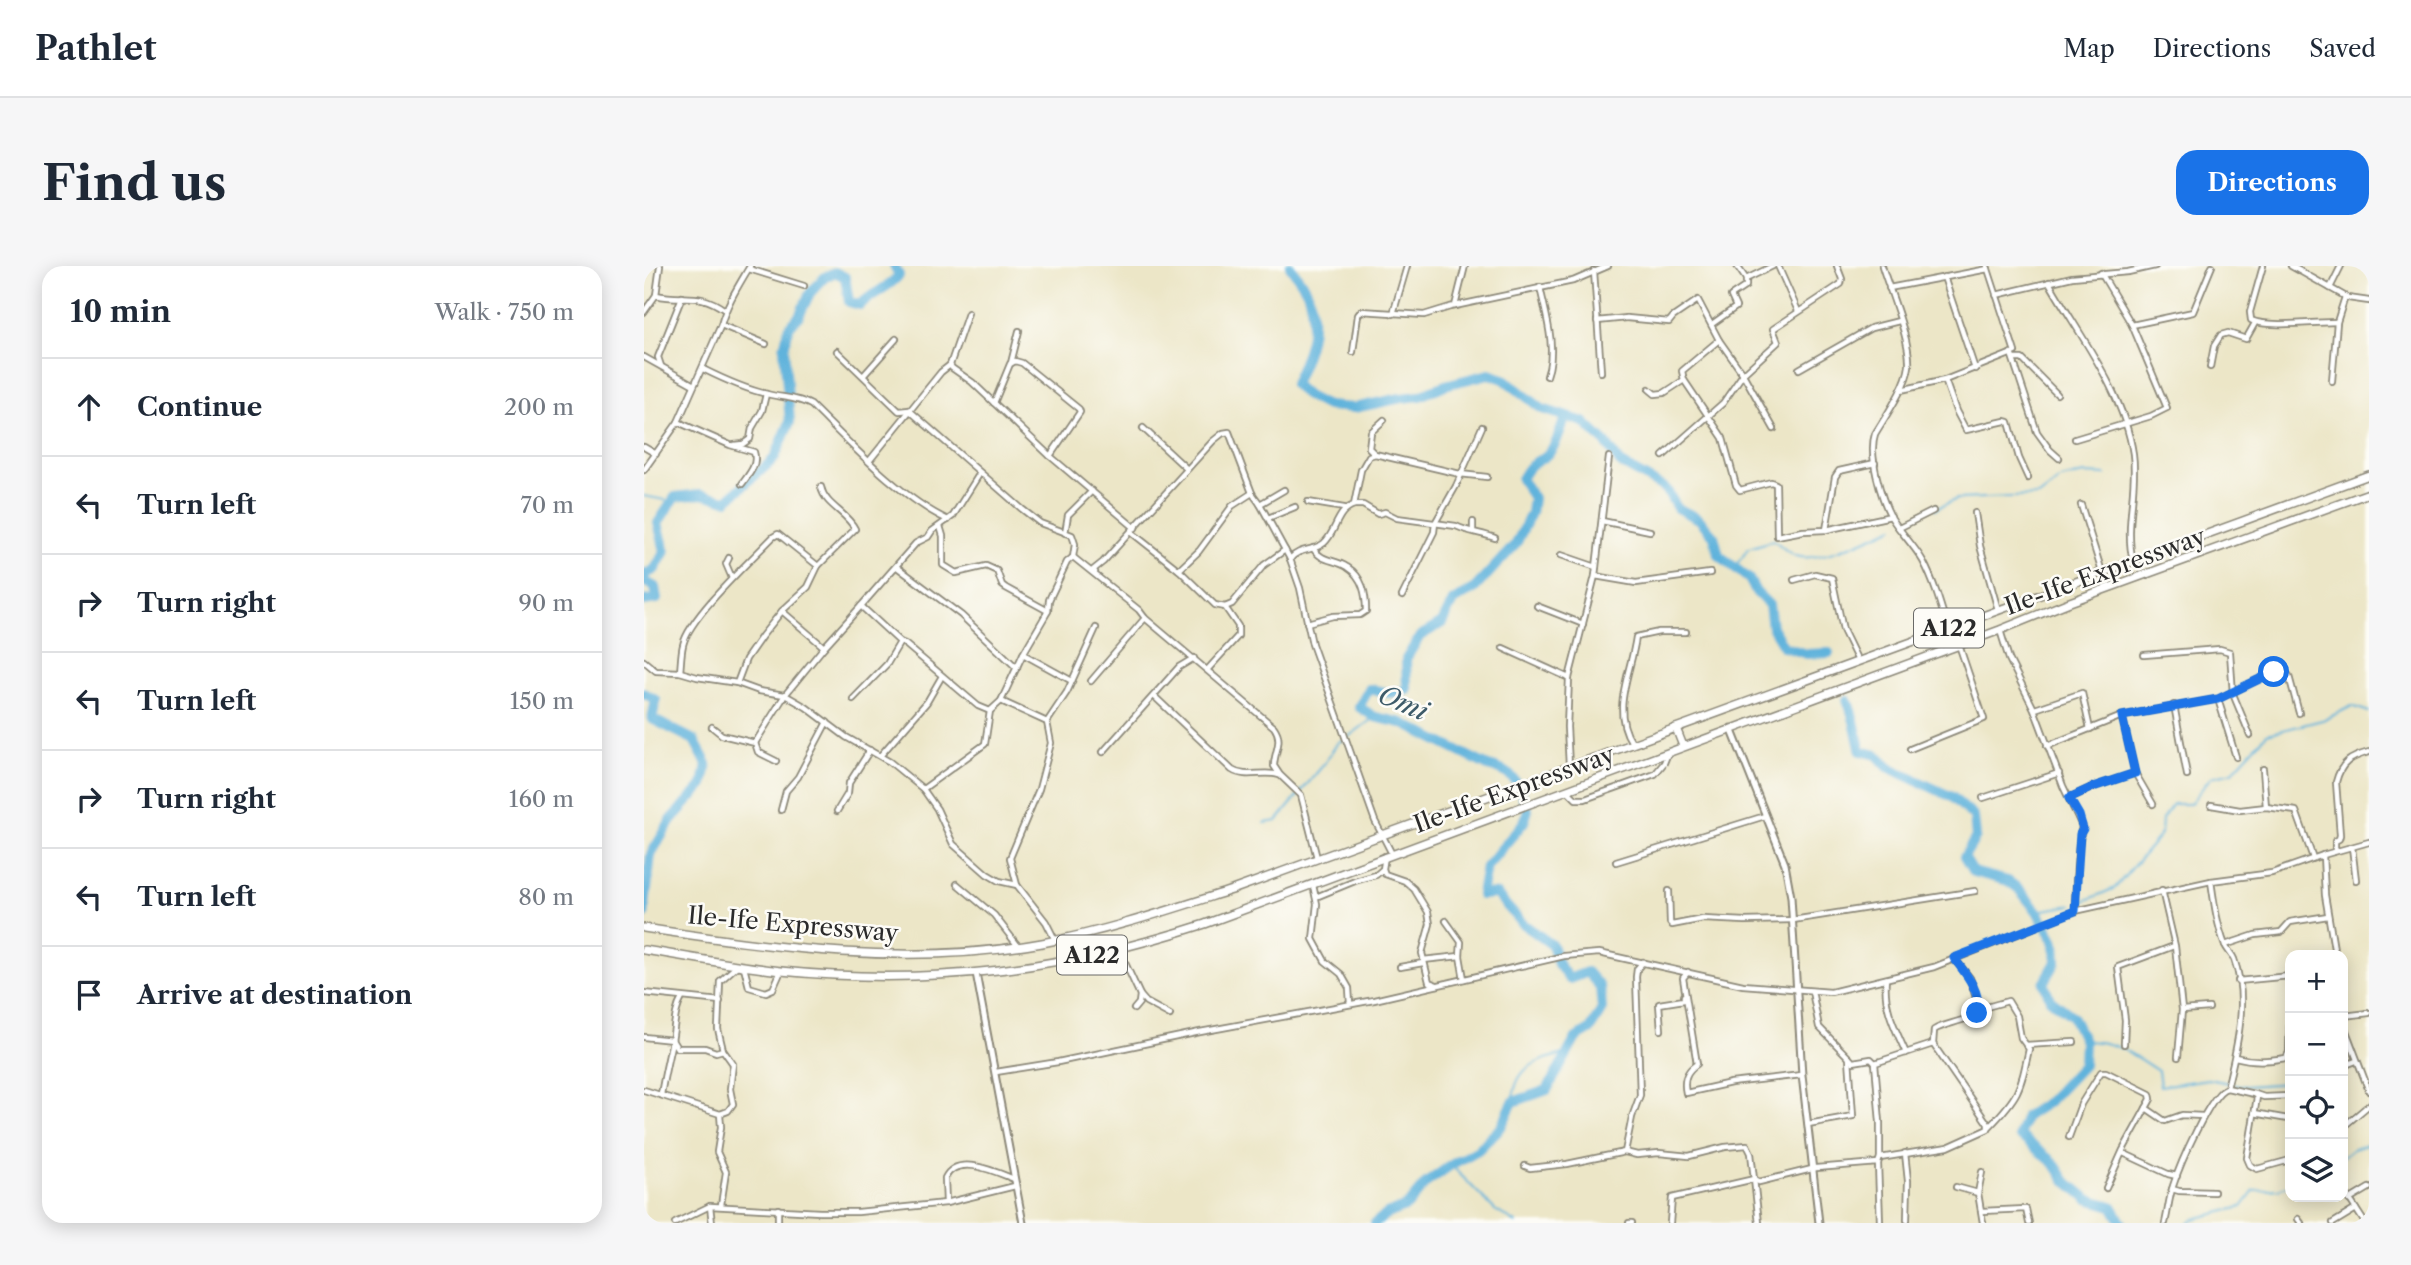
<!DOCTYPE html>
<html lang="en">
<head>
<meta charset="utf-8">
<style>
	body { margin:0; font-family:"Libre Caslon Text",serif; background:#f6f6f7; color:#1f2937 }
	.controls { position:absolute; right:21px; bottom:21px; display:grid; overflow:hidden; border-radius:14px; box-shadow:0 4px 18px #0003 }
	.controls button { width:63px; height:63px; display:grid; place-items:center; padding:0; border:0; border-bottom:2px solid #e0e1e3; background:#fff; color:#1f2937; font:35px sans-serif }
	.stop { position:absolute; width:21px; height:21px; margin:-16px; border:5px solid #1a73e8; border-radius:50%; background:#fff }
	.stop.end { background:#1a73e8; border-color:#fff; box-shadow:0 2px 7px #0008 }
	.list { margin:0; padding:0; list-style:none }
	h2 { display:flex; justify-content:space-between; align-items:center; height:91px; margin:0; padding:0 28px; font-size:30px }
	h2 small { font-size:23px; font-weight:400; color:#747a83 }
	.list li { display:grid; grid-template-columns:46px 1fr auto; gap:21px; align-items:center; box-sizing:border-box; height:98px; padding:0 28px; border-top:2px solid #e0e1e3 }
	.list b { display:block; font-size:26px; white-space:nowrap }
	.list em { font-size:23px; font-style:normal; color:#747a83 }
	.icon { flex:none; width:38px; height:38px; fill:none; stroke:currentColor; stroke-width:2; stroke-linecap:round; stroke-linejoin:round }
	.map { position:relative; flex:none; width:1725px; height:957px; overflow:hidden; border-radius:21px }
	header { display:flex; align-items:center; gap:42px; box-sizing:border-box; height:98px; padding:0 35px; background:#fff; border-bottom:2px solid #e0e1e3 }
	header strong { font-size:33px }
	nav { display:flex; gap:38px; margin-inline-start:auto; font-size:24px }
	.intro { display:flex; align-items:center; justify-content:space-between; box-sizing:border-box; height:168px; padding:0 42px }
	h1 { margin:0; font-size:49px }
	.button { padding:18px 32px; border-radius:21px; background:#1a73e8; color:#fff; font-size:24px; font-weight:700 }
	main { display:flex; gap:42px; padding:0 42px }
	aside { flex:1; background:#fff; border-radius:21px; box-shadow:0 4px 18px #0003 }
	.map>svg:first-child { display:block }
</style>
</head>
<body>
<header>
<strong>Pathlet</strong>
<nav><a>Map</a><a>Directions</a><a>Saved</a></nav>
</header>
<div class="intro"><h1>Find us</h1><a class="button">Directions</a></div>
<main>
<aside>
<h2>10 min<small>Walk · 750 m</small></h2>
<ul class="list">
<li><svg class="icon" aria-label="ahead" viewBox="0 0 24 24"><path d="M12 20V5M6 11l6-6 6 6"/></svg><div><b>Continue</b></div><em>200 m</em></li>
<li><svg class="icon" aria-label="left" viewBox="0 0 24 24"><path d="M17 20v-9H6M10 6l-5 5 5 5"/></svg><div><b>Turn left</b></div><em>70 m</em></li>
<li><svg class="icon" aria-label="right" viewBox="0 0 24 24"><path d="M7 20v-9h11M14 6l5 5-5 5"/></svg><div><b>Turn right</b></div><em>90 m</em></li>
<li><svg class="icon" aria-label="left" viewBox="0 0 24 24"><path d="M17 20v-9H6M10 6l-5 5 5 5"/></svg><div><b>Turn left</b></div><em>150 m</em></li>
<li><svg class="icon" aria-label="right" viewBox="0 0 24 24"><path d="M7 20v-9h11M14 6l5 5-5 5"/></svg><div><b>Turn right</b></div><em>160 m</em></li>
<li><svg class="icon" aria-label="left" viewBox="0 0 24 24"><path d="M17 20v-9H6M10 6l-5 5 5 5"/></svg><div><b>Turn left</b></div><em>80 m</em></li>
<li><svg class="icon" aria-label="arrive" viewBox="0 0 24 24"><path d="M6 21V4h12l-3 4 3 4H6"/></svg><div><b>Arrive at destination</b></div></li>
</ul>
</aside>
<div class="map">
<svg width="1725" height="957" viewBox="0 0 1725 957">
	<rect width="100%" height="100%" fill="#fdfcf7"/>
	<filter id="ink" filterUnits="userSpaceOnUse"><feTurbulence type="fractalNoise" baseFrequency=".0143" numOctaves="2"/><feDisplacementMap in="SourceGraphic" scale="14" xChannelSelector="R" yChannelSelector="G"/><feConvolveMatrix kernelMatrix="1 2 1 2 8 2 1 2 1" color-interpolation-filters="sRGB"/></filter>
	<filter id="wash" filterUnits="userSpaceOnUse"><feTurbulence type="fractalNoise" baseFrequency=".00686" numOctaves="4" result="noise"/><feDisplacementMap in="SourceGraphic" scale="28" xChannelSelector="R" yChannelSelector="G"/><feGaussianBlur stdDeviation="1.57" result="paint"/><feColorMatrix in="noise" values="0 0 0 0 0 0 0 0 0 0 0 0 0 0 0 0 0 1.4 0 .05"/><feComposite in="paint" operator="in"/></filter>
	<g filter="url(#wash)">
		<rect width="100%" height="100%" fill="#ece6c7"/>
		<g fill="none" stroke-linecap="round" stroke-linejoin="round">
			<g stroke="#61b3dc" stroke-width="2">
				<path d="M0,230L21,234L26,238"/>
				<path d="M1291,243L1313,233L1395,230L1417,213L1440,208L1462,209"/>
				<path d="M1090,302L1105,282L1130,274C1136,279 1145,288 1152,290C1174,298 1229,270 1250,261"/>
				<path d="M704,471L731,451"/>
				<path d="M621,557L633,555L680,498L694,476L699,474"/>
				<path d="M1436,637L1471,622L1517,568L1518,553L1529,538H1546L1567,511L1588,506L1623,468L1682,453L1708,440L1725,446"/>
				<path d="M1393,645L1429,639"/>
				<path d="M1440,775C1473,775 1487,788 1514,805L1516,820L1564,813L1601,820L1646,817"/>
				<path d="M1699,778L1702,777"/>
				<path d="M869,836C871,799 893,795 924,787"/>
				<path d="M1699,891L1709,883L1725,878"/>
				<path d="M807,899L851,944L872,957"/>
				<path d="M1544,957L1549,953L1598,941L1610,925L1634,923L1646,919"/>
			</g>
			<g stroke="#61b3dc" stroke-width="10">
				<path d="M646,0C652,9 660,18 664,28C675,60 663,89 650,118L663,130L683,140L710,142L757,132L776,130L801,119L845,108L860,113L898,143L940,156L962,177L976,197L1022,223L1033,242L1055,253L1070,270L1075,289L1105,313L1112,326L1125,339L1128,361L1140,381L1163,388L1185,387"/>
				<path d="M0,309L11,303L21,285L14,257L31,231L57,228L83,234L130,193L146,156L140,82L145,61L155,50L166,27L181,11L191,6L201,11L205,36L216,39C228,27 248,20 255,9L250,0"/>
				<path d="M0,315L11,321L13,333L0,335"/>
				<path d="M0,427L12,434L8,453L50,474L63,498L59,519L28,553L7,588L0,649"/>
				<path d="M1203,434C1211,451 1212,468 1217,485L1233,489L1244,501L1308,531L1330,551L1332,571L1320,591L1329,606L1364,615L1375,623L1393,645L1411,677L1412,696L1400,717L1406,733L1428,750L1440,775L1439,799L1405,835L1382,850L1375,869L1410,897L1421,914L1444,933L1468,940L1478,957"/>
				<path d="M731,957L743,948L763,940L782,917L807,899L834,884L857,861L869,836L903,824L932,772L946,764L958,743L956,721L943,706L925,713L914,698L908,679L878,657L852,628L837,629L842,601L880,556L884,544C874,519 873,506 844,500L758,457L731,451L715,441L725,423L746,427L763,424L762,393L776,370L798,357L809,335L830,323L872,278L887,247L889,232L877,213C887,196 885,201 900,191C912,183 916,165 921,152"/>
			</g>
		</g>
	</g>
	<g filter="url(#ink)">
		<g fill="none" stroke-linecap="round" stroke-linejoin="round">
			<defs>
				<g id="minor">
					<path d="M1093,0L1102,13L1129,0"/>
					<path d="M1134,0L1154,45"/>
					<path d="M1238,0C1246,26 1267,75 1265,100C1263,120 1241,151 1231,168C1224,189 1237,232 1247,251C1256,266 1270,279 1279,295C1293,321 1300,352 1309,380"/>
					<path d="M1619,0L1606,46L1607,54C1621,62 1674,56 1693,56"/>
					<path d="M1647,0L1704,32L1725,35"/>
					<path d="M105,3L160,20"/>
					<path d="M950,5L957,106"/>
					<path d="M1300,11L1331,103"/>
					<path d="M1405,16C1435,69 1480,126 1489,188C1494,224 1480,260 1489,295"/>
					<path d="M896,21C902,50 913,82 903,110"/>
					<path d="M1245,22L1344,3"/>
					<path d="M1686,22L1697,0"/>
					<path d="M12,29C41,36 53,24 81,44"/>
					<path d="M1352,29L1428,11L1484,6L1511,0"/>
					<path d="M811,40L821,0"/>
					<path d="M0,46L12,29L16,0"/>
					<path d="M324,47L306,99L308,102L328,116L406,190L491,262"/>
					<path d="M749,48L763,0"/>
					<path d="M983,52L1025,56L1029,51L1054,34L1075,74L1099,108L1130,163"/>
					<path d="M953,55L983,52"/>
					<path d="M1068,58L1092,41L1087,30L1102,20V13"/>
					<path d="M77,59L122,78"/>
					<path d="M1488,59L1549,46L1568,0"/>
					<path d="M193,85L255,145L265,144L378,243L396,257L428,269L431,278L429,291L423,296L405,334L404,345L379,388L357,435L346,445L341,478L279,523"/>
					<path d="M709,86L714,49L717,45L780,49L806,41L929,15L964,0"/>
					<path d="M1367,87L1393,166L1406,184L1415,192"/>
					<path d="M0,91L50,119"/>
					<path d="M1370,93H1378L1413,128"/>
					<path d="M367,97L375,65"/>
					<path d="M17,100L14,91L38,31"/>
					<path d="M1566,101L1570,80L1577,69L1584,67L1602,73L1611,57"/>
					<path d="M59,103C79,113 100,123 123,128C138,132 153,131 167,139C206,177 255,231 304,254"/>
					<path d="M1155,103L1227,62L1255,55"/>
					<path d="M220,109L252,73"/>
					<path d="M1040,114L1079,172L1092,219L1096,224L1127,216L1132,218L1133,270L1159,265L1182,264L1247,250"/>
					<path d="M1301,114L1312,145L1322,164L1361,155L1365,156L1375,192L1384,212"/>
					<path d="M1688,115L1693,56L1701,31"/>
					<path d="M1005,123L1011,128L1020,127L1040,114L1038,105L1075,74"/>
					<path d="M1257,124L1301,114L1371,86L1343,0"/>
					<path d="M350,137L366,98L371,95L378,97L435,143L436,146L406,190"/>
					<path d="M34,156L86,179L110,186C114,199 105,208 98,218"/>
					<path d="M499,162L543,203"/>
					<path d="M1431,173L1507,150L1523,142L1488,59L1457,7"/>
					<path d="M90,179L99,178L106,173L108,162L118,145L122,128"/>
					<path d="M0,181L12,188"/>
					<path d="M731,188L816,208L843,211"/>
					<path d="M1019,190L1079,137L1099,108L1134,76L1129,63L1197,18L1198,13L1193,0"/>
					<path d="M226,194L297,106L306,99"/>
					<path d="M0,204L34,156L77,59C83,37 95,19 106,0"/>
					<path d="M336,207L309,250L288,265L284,271L272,277L217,340L256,376L261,378L334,440L346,445"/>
					<path d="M664,236L700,242"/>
					<path d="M616,238L640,224"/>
					<path d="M710,239H719L734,248L741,246L753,252L812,260C824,266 837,267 851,272"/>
					<path d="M1437,239L1458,306"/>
					<path d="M1331,247L1336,280L1354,344"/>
					<path d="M624,252L651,241"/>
					<path d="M958,255L1006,265"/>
					<path d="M296,260L299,270V299L312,307L342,300L353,305L358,319L362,322L404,345"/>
					<path d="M1255,262L1289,245"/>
					<path d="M829,264V256"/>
					<path d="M1182,264L1191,211L1195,205L1231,197"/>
					<path d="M487,266L535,304L571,339L581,341L588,338L620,299L641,284"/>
					<path d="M421,267L424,249L448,225"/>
					<path d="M917,289L952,301"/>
					<path d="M429,291L495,344L501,352L630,461C640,475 630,485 630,500L636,509L657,529L673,592"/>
					<path d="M85,292L82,298L88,312"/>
					<path d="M646,293C656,281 669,286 680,277C693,265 692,245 710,239L717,204L725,190L731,188L725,182L727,166L740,154"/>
					<path d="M253,301L317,349L373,402"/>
					<path d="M535,304L555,285L588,240L608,227"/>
					<path d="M451,306L449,304L459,296L569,175L579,167L585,166L608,227L616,238L646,293L656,322L668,378L731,555L748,588"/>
					<path d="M951,310L992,317L1066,307"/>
					<path d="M1150,314L1171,308L1188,312L1199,364L1214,395"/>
					<path d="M758,330L790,266L791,257L812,220L838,161"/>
					<path d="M893,340L939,358"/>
					<path d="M663,357L689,350L716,349L722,345C722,328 719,311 703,301C691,293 677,296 669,282"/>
					<path d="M1356,364L1365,393L1390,443L1419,520L1438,560C1433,587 1432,616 1431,645"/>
					<path d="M180,381L217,340"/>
					<path d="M859,382L925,412"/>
					<path d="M379,388L428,415"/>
					<path d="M1500,389L1576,383L1586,386L1589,428L1606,469"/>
					<path d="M0,395L12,405L36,406L53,411L93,417L115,425L141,429L162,441L202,471L246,496L279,523L293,543L309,578L343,608L355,615L373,619L402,656L411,674"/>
					<path d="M564,403L594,370V360L581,341"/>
					<path d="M36,406C37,397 37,387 39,379C45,351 108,293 129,271L134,268L174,300"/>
					<path d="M447,415L501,352"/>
					<path d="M93,417L102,393L118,370L138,345L164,321L174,300L211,263C203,246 181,240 177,221"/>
					<path d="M511,431L588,504C602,513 619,504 635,509"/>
					<path d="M209,433L243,398L256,376"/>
					<path d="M1574,433L1592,491"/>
					<path d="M357,435L403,456"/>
					<path d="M1530,439L1543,509"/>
					<path d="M1391,443L1438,427L1446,463"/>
					<path d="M1478,450L1491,507L1509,538"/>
					<path d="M68,461L78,469L111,477L114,486L132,495"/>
					<path d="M111,477L141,429L180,381L138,345"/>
					<path d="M988,477C966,443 987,408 992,371L1015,366H1042"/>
					<path d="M1403,480L1478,450L1574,433L1630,406H1642L1645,410L1655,447"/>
					<path d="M1266,483L1340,453L1315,379"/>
					<path d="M459,486L535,401L550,392"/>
					<path d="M236,490L283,436L298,410"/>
					<path d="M925,500L923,461L925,412L951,310L965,191"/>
					<path d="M1619,503L1622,541"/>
					<path d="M924,525L932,533H941L1011,508L1020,497L1024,487"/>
					<path d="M1339,532L1415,507"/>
					<path d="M1425,532L1449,521L1491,507"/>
					<path d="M1567,539L1596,544L1622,541L1652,545L1669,592"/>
					<path d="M137,544L142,525L154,511L183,456"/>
					<path d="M193,545L204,527L205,517L226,484"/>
					<path d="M1708,581L1712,614"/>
					<path d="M1691,585V575L1695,573L1696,569L1692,516C1697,496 1707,491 1725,486"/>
					<path d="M1679,589L1681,629L1691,689"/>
					<path d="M741,590L739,603L741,608L761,615L770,623L784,646L786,658L778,687L785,716L793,719"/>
					<path d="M972,596L1121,550"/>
					<path d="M313,618L350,649L374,680"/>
					<path d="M373,619L366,592L395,523L407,477L403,456L423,426L452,362"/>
					<path d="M669,619L673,638L669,673L681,695L697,708L705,722L706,738"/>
					<path d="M1518,624L1531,680L1538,744L1534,791"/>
					<path d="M1025,625L1026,657L1028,659L1059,653L1101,655L1149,654L1331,625"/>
					<path d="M672,631L711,615L732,609L739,603"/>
					<path d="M802,655L817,676L816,690L820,713"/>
					<path d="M1581,679L1611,669L1637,666L1646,656L1684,650"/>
					<path d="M475,684L496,729L495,737L490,743"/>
					<path d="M779,694L816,690"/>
					<path d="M100,701L105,721L122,726L129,723L137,705"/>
					<path d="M756,701L779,697"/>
					<path d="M1044,706L1039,712L1053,798C1042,805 1039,814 1042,827L1087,817L1158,809"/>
					<path d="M1242,713C1239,741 1251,762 1262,787"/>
					<path d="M1594,715L1646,710"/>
					<path d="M1168,725L1175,761L1209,796L1227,793L1231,797"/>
					<path d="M0,727L76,735"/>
					<path d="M496,729L502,736L526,749"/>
					<path d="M1334,738L1339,742L1364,735L1373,750L1377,772L1385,783C1376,825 1375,830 1345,861"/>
					<path d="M1538,744L1565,742"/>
					<path d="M1699,750L1725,747"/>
					<path d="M1699,757L1725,825"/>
					<path d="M1017,764L1015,738L1040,734V730"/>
					<path d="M0,771L28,774L33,782H61L72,786L79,784"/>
					<path d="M1480,778L1481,754L1474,701L1530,680"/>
					<path d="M1382,779L1430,776"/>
					<path d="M1591,791C1609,796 1624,795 1642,792L1645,786L1646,746"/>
					<path d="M1699,800L1712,795"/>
					<path d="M352,806L414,796L556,766L730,734L920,690L955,687L1099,719L1187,726L1290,701L1431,645L1567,615L1628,607L1679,589L1725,576"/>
					<path d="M1583,822L1610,828L1613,831L1603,892L1606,899L1613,903L1646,894"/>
					<path d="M0,824L76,848L84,845L89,838L86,823L89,798L79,784L74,763L76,715L94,699"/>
					<path d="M1611,828L1620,831L1646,830"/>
					<path d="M17,829C20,810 24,793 28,775C31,759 30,746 38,732"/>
					<path d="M1502,842L1521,855L1538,849L1559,850"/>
					<path d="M1610,847L1644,853"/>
					<path d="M76,848L77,861L73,886L82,906L77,939"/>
					<path d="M1164,858L1209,850L1205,792"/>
					<path d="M1699,861L1725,839"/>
					<path d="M1425,871L1437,838L1457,806H1462L1506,828L1507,833L1479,884L1462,922"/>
					<path d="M981,886L988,851L996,829L992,711L993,703L999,696"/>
					<path d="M1261,887L1264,915L1263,954"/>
					<path d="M1479,887L1524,908L1533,910"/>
					<path d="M1236,892V856L1231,797L1289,778"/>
					<path d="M1234,897L1236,957"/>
					<path d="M881,900L886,902L923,898L981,886L993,889L1015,887L1045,890L1081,881L1103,879L1107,887L1115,957"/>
					<path d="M1338,906L1334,927L1339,957"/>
					<path d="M1312,921L1334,927"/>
					<path d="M1528,923L1535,925L1570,926"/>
					<path d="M1699,923L1721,957"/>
					<path d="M1705,934L1725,922"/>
					<path d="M302,937L301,912C313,887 352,906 370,913"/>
					<path d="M66,940L68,957"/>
					<path d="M134,943V957"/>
					<path d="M1338,945L1382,943L1385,957"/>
					<path d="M1654,953L1657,957"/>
					<path d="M31,957L66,940L176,946H214L302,937L371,920"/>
					<path d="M985,957H988"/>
					<path d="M1026,957L1028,932L1110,913L1115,916L1172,902L1234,897L1236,892L1304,881L1344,863V858L1289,778L1290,764C1304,755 1326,757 1335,742L1326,712L1310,692"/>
					<path d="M1521,957C1524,945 1525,932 1529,920C1535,901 1567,825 1583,822C1593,782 1605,734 1590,693C1588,688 1583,684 1581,679C1573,659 1570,636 1567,615"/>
					<path d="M1689,957L1712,943"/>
				</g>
				<g id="tertiary">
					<path d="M1087,462L1141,598L1147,631L1158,809L1175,957"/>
					<path d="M332,707L379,957"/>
				</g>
				<g id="trunk">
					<path d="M1032,462L1039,480"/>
					<path d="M0,662C132,682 265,701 398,677C463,665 525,644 588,624L1725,209"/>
					<path d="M0,684C45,691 91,700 137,705C285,720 419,704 561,658L1356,364L1423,337L1725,227"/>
				</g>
			</defs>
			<use href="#minor" stroke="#8c8879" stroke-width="8"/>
			<use href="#tertiary" stroke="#8c8879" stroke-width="9"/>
			<use href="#trunk" stroke="#8c8879" stroke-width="10"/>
			<use href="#minor" stroke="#fff" stroke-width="4.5"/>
			<use href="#tertiary" stroke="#fff" stroke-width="5"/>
			<use href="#trunk" stroke="#fff" stroke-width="7"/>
		</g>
	</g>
	<g fill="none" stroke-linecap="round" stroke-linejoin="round" filter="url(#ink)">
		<path stroke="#1a73e8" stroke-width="9" d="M1333,747C1338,726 1322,708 1310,692L1431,645L1436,568L1439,563L1435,549L1425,532L1449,521L1491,507L1478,450L1574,433L1630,406"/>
	</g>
	<g text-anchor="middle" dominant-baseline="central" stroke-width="5" stroke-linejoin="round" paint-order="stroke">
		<g fill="#fdfcf7" stroke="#6a6a68" stroke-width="2">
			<rect x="1270" y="342.5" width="70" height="39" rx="5"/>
			<rect x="413" y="669.5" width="70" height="39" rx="5"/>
		</g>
		<g font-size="23" font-weight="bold" fill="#2b2b2b">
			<text x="1305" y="362">A122</text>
			<text x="448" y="689">A122</text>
		</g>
		<g font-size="24" fill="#2b2b2b" stroke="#fdfcf7">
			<text transform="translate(1461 305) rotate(-20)">Ile-Ife Expressway</text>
			<text transform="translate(870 523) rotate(-20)">Ile-Ife Expressway</text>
			<text transform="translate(149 658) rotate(5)">Ile-Ife Expressway</text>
		</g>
		<g font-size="26" font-style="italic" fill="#3e5b69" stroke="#fdfcf7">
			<text transform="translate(759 437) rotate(23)">Omi</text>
		</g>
	</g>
</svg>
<div class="controls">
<button>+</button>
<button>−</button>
<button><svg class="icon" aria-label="locate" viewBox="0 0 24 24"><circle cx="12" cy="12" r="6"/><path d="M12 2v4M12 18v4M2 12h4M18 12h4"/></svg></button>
<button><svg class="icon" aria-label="layers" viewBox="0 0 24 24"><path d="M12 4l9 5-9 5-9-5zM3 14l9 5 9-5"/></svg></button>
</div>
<div class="stop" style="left:1630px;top:406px"></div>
<div class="stop end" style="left:1333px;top:747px"></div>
</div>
</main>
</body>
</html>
